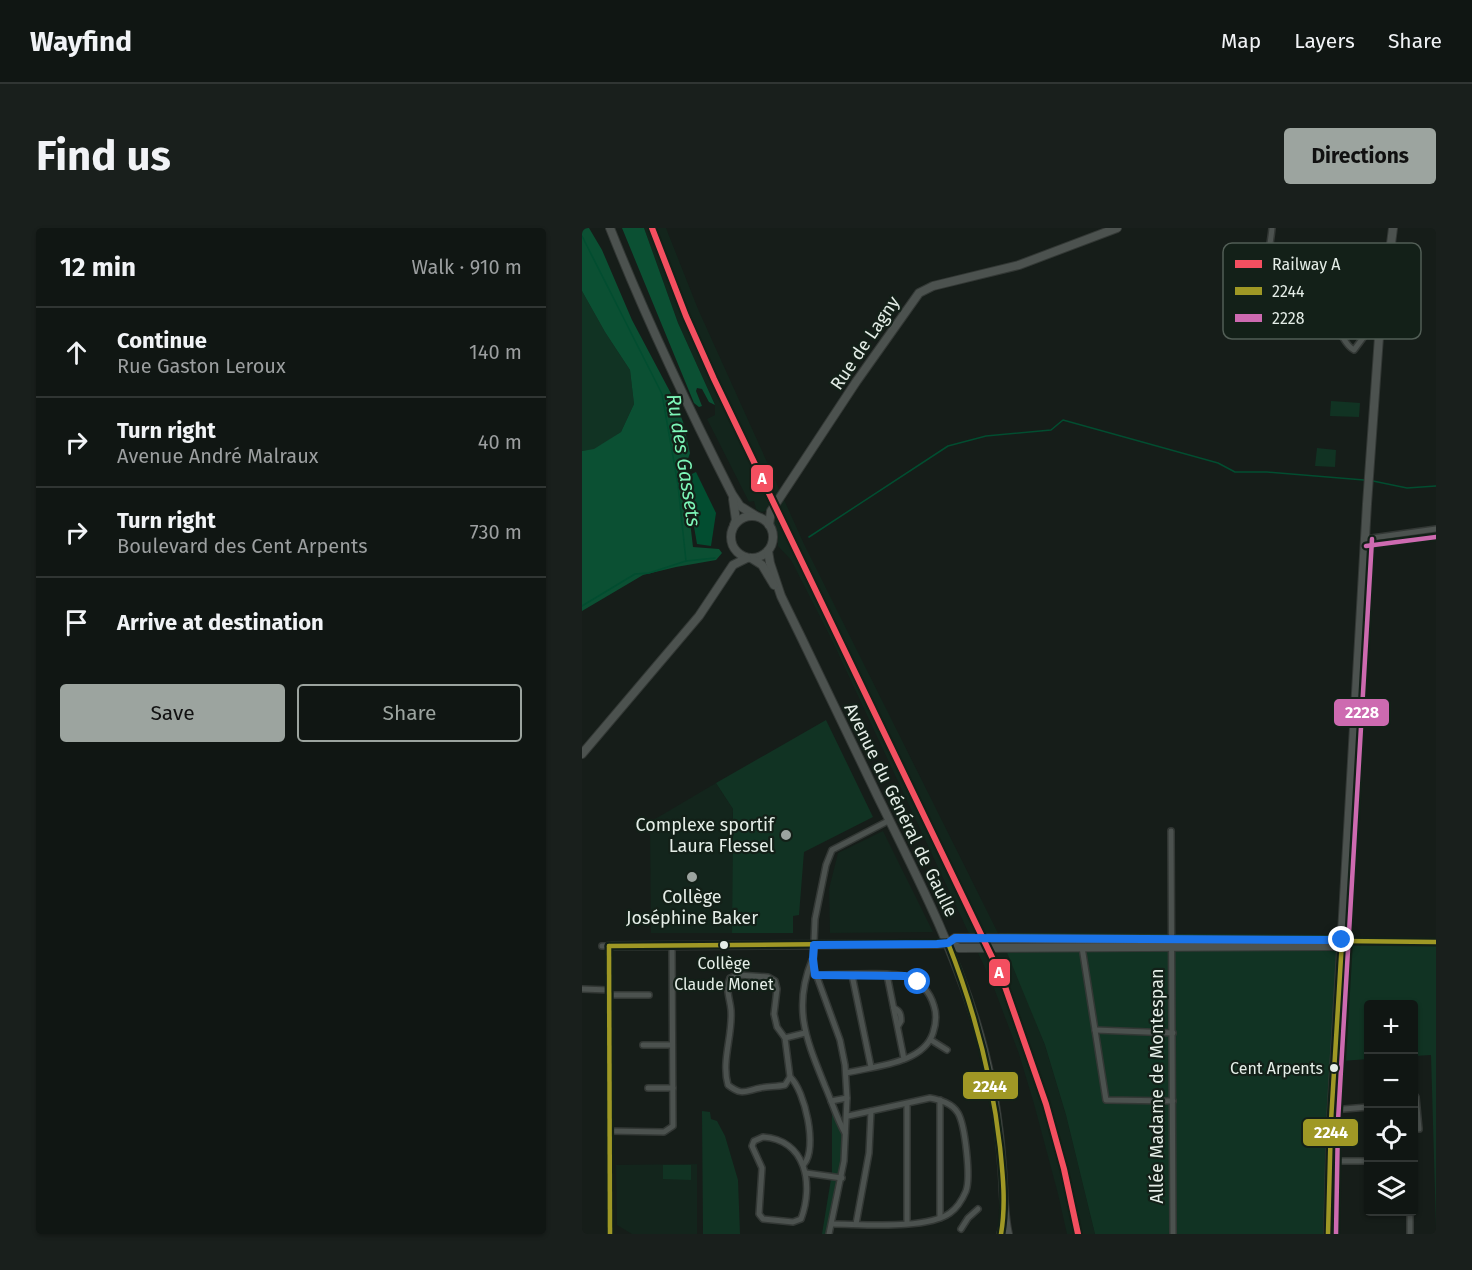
<!DOCTYPE html>
<html lang="en">
<head>
<meta charset="utf-8">
<style>
	body { margin:0; font-family:"Fira Sans",sans-serif; background:#191f1c; color:#f1f3f6 }
	.controls { position:absolute; right:18px; bottom:18px; display:grid; overflow:hidden; border-radius:6px; box-shadow:0 2px 4px #0004 }
	.controls button { width:54px; height:54px; display:grid; place-items:center; padding:0; border:0; border-bottom:2px solid #303533; background:#101613; color:#f1f3f6; font:30px sans-serif }
	.stop { position:absolute; width:18px; height:18px; margin:-14px; border:4px solid #1a73e8; border-radius:50%; background:#fff }
	.stop.end { background:#1a73e8; border-color:#fff; box-shadow:0 2px 6px #0008 }
	.list { margin:0; padding:0; list-style:none }
	h2 { display:flex; justify-content:space-between; align-items:center; height:78px; margin:0; padding:0 24px; font-size:26px }
	h2 small { font-size:20px; font-weight:400; color:#9c9fa0 }
	.list li { display:grid; grid-template-columns:39px 1fr auto; gap:18px; align-items:center; box-sizing:border-box; height:90px; padding:0 24px; border-top:2px solid #303533 }
	.list b { display:block; font-size:22px; white-space:nowrap }
	.list p { margin:0; font-size:20px; white-space:nowrap; color:#9c9fa0 }
	.list em { font-size:20px; font-style:normal; color:#9c9fa0 }
	.actions { display:flex; gap:12px; padding:18px 24px }
	.actions a { flex:1; padding:14px 0; border:2px solid #9ca49f; border-radius:6px; text-align:center; font-size:21px; color:#9ca49f }
	.actions .main { background:#9ca49f; color:#111 }
	.icon { flex:none; width:33px; height:33px; fill:none; stroke:currentColor; stroke-width:2; stroke-linecap:round; stroke-linejoin:round }
	.map { position:relative; flex:none; width:854px; height:1006px; overflow:hidden; border-radius:6px }
	header { display:flex; align-items:center; gap:36px; box-sizing:border-box; height:84px; padding:0 30px; background:#101613; border-bottom:2px solid #303533 }
	header strong { font-size:28px }
	nav { display:flex; gap:33px; margin-inline-start:auto; font-size:21px }
	.intro { display:flex; align-items:center; justify-content:space-between; box-sizing:border-box; height:144px; padding:0 36px }
	h1 { margin:0; font-size:42px }
	.button { padding:15px 27px; border-radius:6px; background:#9ca49f; color:#111; font-size:21px; font-weight:700 }
	main { display:flex; gap:36px; padding:0 36px }
	aside { flex:1; background:#101613; border-radius:6px; box-shadow:0 2px 4px #0004 }
	.map>svg:first-child { display:block }
</style>
</head>
<body>
<header>
<strong>Wayfind</strong>
<nav><a>Map</a><a>Layers</a><a>Share</a></nav>
</header>
<div class="intro"><h1>Find us</h1><a class="button">Directions</a></div>
<main>
<aside>
<h2>12 min<small>Walk · 910 m</small></h2>
<ul class="list">
<li><svg class="icon" aria-label="ahead" viewBox="0 0 24 24"><path d="M12 20V5M6 11l6-6 6 6"/></svg><div><b>Continue</b><p>Rue Gaston Leroux</p></div><em>140 m</em></li>
<li><svg class="icon" aria-label="right" viewBox="0 0 24 24"><path d="M7 20v-9h11M14 6l5 5-5 5"/></svg><div><b>Turn right</b><p>Avenue André Malraux</p></div><em>40 m</em></li>
<li><svg class="icon" aria-label="right" viewBox="0 0 24 24"><path d="M7 20v-9h11M14 6l5 5-5 5"/></svg><div><b>Turn right</b><p>Boulevard des Cent Arpents</p></div><em>730 m</em></li>
<li><svg class="icon" aria-label="arrive" viewBox="0 0 24 24"><path d="M6 21V4h12l-3 4 3 4H6"/></svg><div><b>Arrive at destination</b></div></li>
</ul>
<div class="actions"><a class="main">Save</a><a>Share</a></div>
</aside>
<div class="map">
<svg width="854" height="1006" viewBox="0 0 854 1006">
	<rect width="100%" height="100%" fill="#161d19"/>
	<g fill="#13251c">
		<path d="M62,0H84L116,81L222,316L430,733L463,817L484,887L513,1006H485L476,966L452,876L437,826L410,755L250,412L209,332L196,318V306L190,290L184,283L179,284L174,281L172,273L167,274L125,191L133,187V177L96,95Z"/>
		<path d="M134,555L151,581L150,705H69L68,594Z"/>
		<path d="M301,603L351,704L248,705L247,661L256,625Z"/>
		<path d="M115,936V1006H50L35,997L34,937Z"/>
	</g>
	<g fill="#113323">
		<path d="M0,63L23,104L48,142L52,176L39,204L12,222L0,223Z"/>
		<path d="M749,173L778,175L777,189L748,188Z"/>
		<path d="M735,220L754,222L753,239L733,238Z"/>
		<path d="M244,492L291,589L222,624L217,687L211,688V705H150L151,581L134,555Z"/>
		<path d="M417,705L755,707L741,1006H513L484,887L463,817Z"/>
		<path d="M764,716L854,717V999L849,827L832,828V776H786V831L760,833Z"/>
		<path d="M120,883L128,884L129,891L135,893L143,908L156,952L158,1006H121Z"/>
		<path d="M253,886L262,909L258,946L250,947V887Z"/>
		<path d="M81,937H109V952L81,951Z"/>
		<path d="M249,951L253,952L256,956L244,1006H240Z"/>
	</g>
	<g fill="#0b5033">
		<path d="M0,0H7L20,22L50,92L94,175L101,194L108,225L102,242L111,319L137,321L140,325L134,332L94,339L61,347L0,383V223L12,221L39,204L52,176L48,142L23,104L0,63Z"/>
		<path d="M40,0H62L96,95L133,177L127,174L120,161L115,160L114,163L120,178L117,179L112,175Z"/>
	</g>
	<path fill="#024d30" d="M114,244L134,285L129,318L115,316L111,293L110,246Z"/>
	<g fill="none" stroke-linecap="round" stroke-linejoin="round">
		<g stroke="#024d30" stroke-width="1.5">
			<path d="M0,8L80,166L96,257L104,333"/>
			<path d="M791,253L825,260L854,258"/>
			<path d="M227,309L366,218L404,208L469,202L481,192L636,235L653,244H685L782,252"/>
			<path d="M0,378L53,346L67,345L104,333L133,330"/>
		</g>
		<defs>
			<g id="street">
				<path d="M690,0C689,14 683,34 690,47C694,54 702,59 703,67C704,78 697,89 702,99L737,101L752,98C761,105 762,117 772,122L792,95L799,92"/>
				<path d="M687,32L708,31"/>
				<path d="M757,103L766,97L792,95"/>
				<path d="M783,311L854,301"/>
				<path d="M589,603L591,1006"/>
				<path d="M760,713L854,714"/>
				<path d="M20,718H27L28,1006"/>
				<path d="M500,719L524,872L591,873"/>
				<path d="M230,732C210,781 225,813 243,858C250,874 255,891 263,905"/>
				<path d="M156,747L186,749L193,753L195,761L192,786L195,799L203,810L208,849L203,857C194,859 186,858 178,860C163,863 160,868 146,857C139,833 151,807 149,782C148,771 143,761 148,750Z"/>
				<path d="M233,747C254,747 309,743 325,749C339,754 348,764 352,778C355,787 354,796 351,805C341,836 292,838 264,845"/>
				<path d="M270,747L289,839"/>
				<path d="M305,747L322,831"/>
				<path d="M0,761L27,762"/>
				<path d="M27,767H67"/>
				<path d="M312,780C318,783 319,786 319,793L316,798"/>
				<path d="M513,802L591,805"/>
				<path d="M203,810L223,805"/>
				<path d="M349,812L365,822"/>
				<path d="M61,817H90"/>
				<path d="M208,849C223,862 236,921 222,936"/>
				<path d="M66,860H91"/>
				<path d="M832,870L834,869L837,901H832"/>
				<path d="M249,873L265,870"/>
				<path d="M750,882L786,879"/>
				<path d="M28,903L82,904L91,898L90,719"/>
				<path d="M181,909C224,912 232,956 219,991L211,994L181,991L177,986L180,940L170,918L172,913Z"/>
				<path d="M748,933H786"/>
				<path d="M224,945L260,950"/>
				<path d="M828,984V1006"/>
				<path d="M358,990V872"/>
				<path d="M325,995V876"/>
				<path d="M250,996C280,996 344,1002 368,985C375,980 381,970 384,963C389,949 383,897 376,885C370,875 358,872 348,870L266,888"/>
				<path d="M274,996L287,925L289,883"/>
				<path d="M379,1001L386,990L396,981"/>
				<path d="M247,1006L262,933L265,870L263,837L258,812L231,738L233,691L244,637L250,622L308,592"/>
			</g>
			<g id="secondary">
				<path d="M28,0C64,91 106,179 150,266L158,278L174,288"/>
				<path d="M151,271L154,292L152,297"/>
				<circle cx="170" cy="309" r="21"/>
				<path d="M187,297L189,283L274,154L337,65L351,58L437,37L535,0"/>
				<path d="M186,323L188,335L199,368C232,435 264,503 296,569C335,648 374,724 398,808C410,850 417,895 420,938C422,961 421,984 426,1006"/>
				<path d="M169,330L180,337L192,357"/>
				<path d="M0,526L117,388L151,337L165,330"/>
				<path d="M366,715L377,720L753,718L760,713"/>
				<path d="M27,718L355,716L366,715L373,710L760,713"/>
				<path d="M419,1006L423,992"/>
				<path d="M746,1006L749,893L785,276L797,109L811,0"/>
			</g>
		</defs>
		<use href="#street" stroke="#333835" stroke-width="8"/>
		<use href="#secondary" stroke="#333835" stroke-width="10"/>
		<use href="#street" stroke="#4c524f" stroke-width="5"/>
		<use href="#secondary" stroke="#4c524f" stroke-width="8"/>
		<defs>
			<g id="bus-1">
				<path d="M760,713L854,714"/>
				<path d="M366,715C392,781 410,848 418,919C421,948 424,977 419,1006"/>
				<path d="M27,718L366,715"/>
				<path d="M27,718L28,1006"/>
				<path d="M746,1006L749,893L760,713"/>
			</g>
			<g id="bus-2">
				<path d="M784,318L854,309"/>
				<path d="M754,1006L756,893L790,311"/>
			</g>
		</defs>
		<use href="#bus-1" stroke="#132018" stroke-width="9"/>
		<use href="#bus-2" stroke="#132018" stroke-width="9"/>
		<use href="#bus-1" stroke="#9f9825" stroke-width="4.5"/>
		<use href="#bus-2" stroke="#cd6ab0" stroke-width="4.5"/>
		<defs>
			<path id="rail-1" d="M70,0L104,88L132,151L420,750L464,876L482,941L496,1006"/>
		</defs>
		<use href="#rail-1" stroke="#132018" stroke-width="10"/>
		<use href="#rail-1" stroke="#f44f60" stroke-width="6"/>
	</g>
	<g fill="none" stroke-linecap="round" stroke-linejoin="round">
		<path stroke="#1a73e8" stroke-width="8" d="M336,754L323,748L233,747L231,731L232,717L355,716L366,715L373,710L760,712"/>
	</g>
	<g fill="#9ca49f" stroke="#132018" stroke-width="2">
		<circle cx="204" cy="607" r="6"/>
		<circle cx="110" cy="649" r="6"/>
	</g>
	<g fill="#e4ede7" stroke="#132018" stroke-width="2">
		<circle cx="142" cy="717" r="5"/>
		<circle cx="752" cy="840" r="5"/>
	</g>
	<g text-anchor="middle" dominant-baseline="central" stroke-width="4.5" stroke-linejoin="round" paint-order="stroke">
		<g font-size="16" fill="#e4ede7" stroke="#132018">
			<text x="142" y="735">Collège<tspan x="142" dy="21">Claude Monet</tspan></text>
			<text x="741" y="840" text-anchor="end">Cent Arpents</text>
		</g>
		<g font-size="18" fill="#e4ede7" stroke="#132018">
			<text transform="translate(283 115) rotate(-56)">Rue de Lagny</text>
			<text transform="translate(319 582) rotate(64)">Avenue du Général de Gaulle</text>
			<text transform="translate(575 858) rotate(-90)">Allée Madame de Montespan</text>
		</g>
		<g font-size="18" fill="#e4ede7" stroke="#132018" text-anchor="end">
			<text x="192" y="597">Complexe sportif<tspan x="192" dy="21">Laura Flessel</tspan></text>
			<text x="110" y="669" text-anchor="middle">Collège<tspan x="110" dy="21">Joséphine Baker</tspan></text>
		</g>
		<g font-size="20" font-style="italic" fill="#7df6b8" stroke="#132018">
			<text transform="translate(102 232) rotate(81)">Ru des Gassets</text>
		</g>
	</g>
	<rect x="641" y="15" width="198" height="96" rx="9" fill="#132018" stroke="#525e56" stroke-width="1.5"/>
	<rect x="653" y="32" width="27" height="8" fill="#f44f60"/>
	<rect x="653" y="59" width="27" height="8" fill="#9f9825"/>
	<rect x="653" y="86" width="27" height="8" fill="#cd6ab0"/>
	<g font-size="16" fill="#e4ede7">
		<text x="690" y="42">Railway A</text>
		<text x="690" y="69">2244</text>
		<text x="690" y="96">2228</text>
	</g>
	<g stroke="#132018" stroke-width="2">
		<rect x="168" y="236" width="24" height="29" rx="6" fill="#f44f60"/>
		<rect x="751" y="470" width="57" height="29" rx="6" fill="#cd6ab0"/>
		<rect x="406" y="730" width="23" height="29" rx="6" fill="#f44f60"/>
		<rect x="380" y="843" width="57" height="29" rx="6" fill="#9f9825"/>
		<rect x="720" y="890" width="57" height="29" rx="6" fill="#9f9825"/>
	</g>
	<g font-size="16" text-anchor="middle" font-weight="bold" fill="#fff">
		<text x="180" y="256">A</text>
		<text x="780" y="490">2228</text>
		<text x="417" y="750">A</text>
		<text x="408" y="864">2244</text>
		<text x="749" y="910">2244</text>
	</g>
</svg>
<div class="controls">
<button>+</button>
<button>−</button>
<button><svg class="icon" aria-label="locate" viewBox="0 0 24 24"><circle cx="12" cy="12" r="6"/><path d="M12 2v4M12 18v4M2 12h4M18 12h4"/></svg></button>
<button><svg class="icon" aria-label="layers" viewBox="0 0 24 24"><path d="M12 4l9 5-9 5-9-5zM3 14l9 5 9-5"/></svg></button>
</div>
<div class="stop" style="left:336px;top:754px"></div>
<div class="stop end" style="left:760px;top:712px"></div>
</div>
</main>
</body>
</html>
